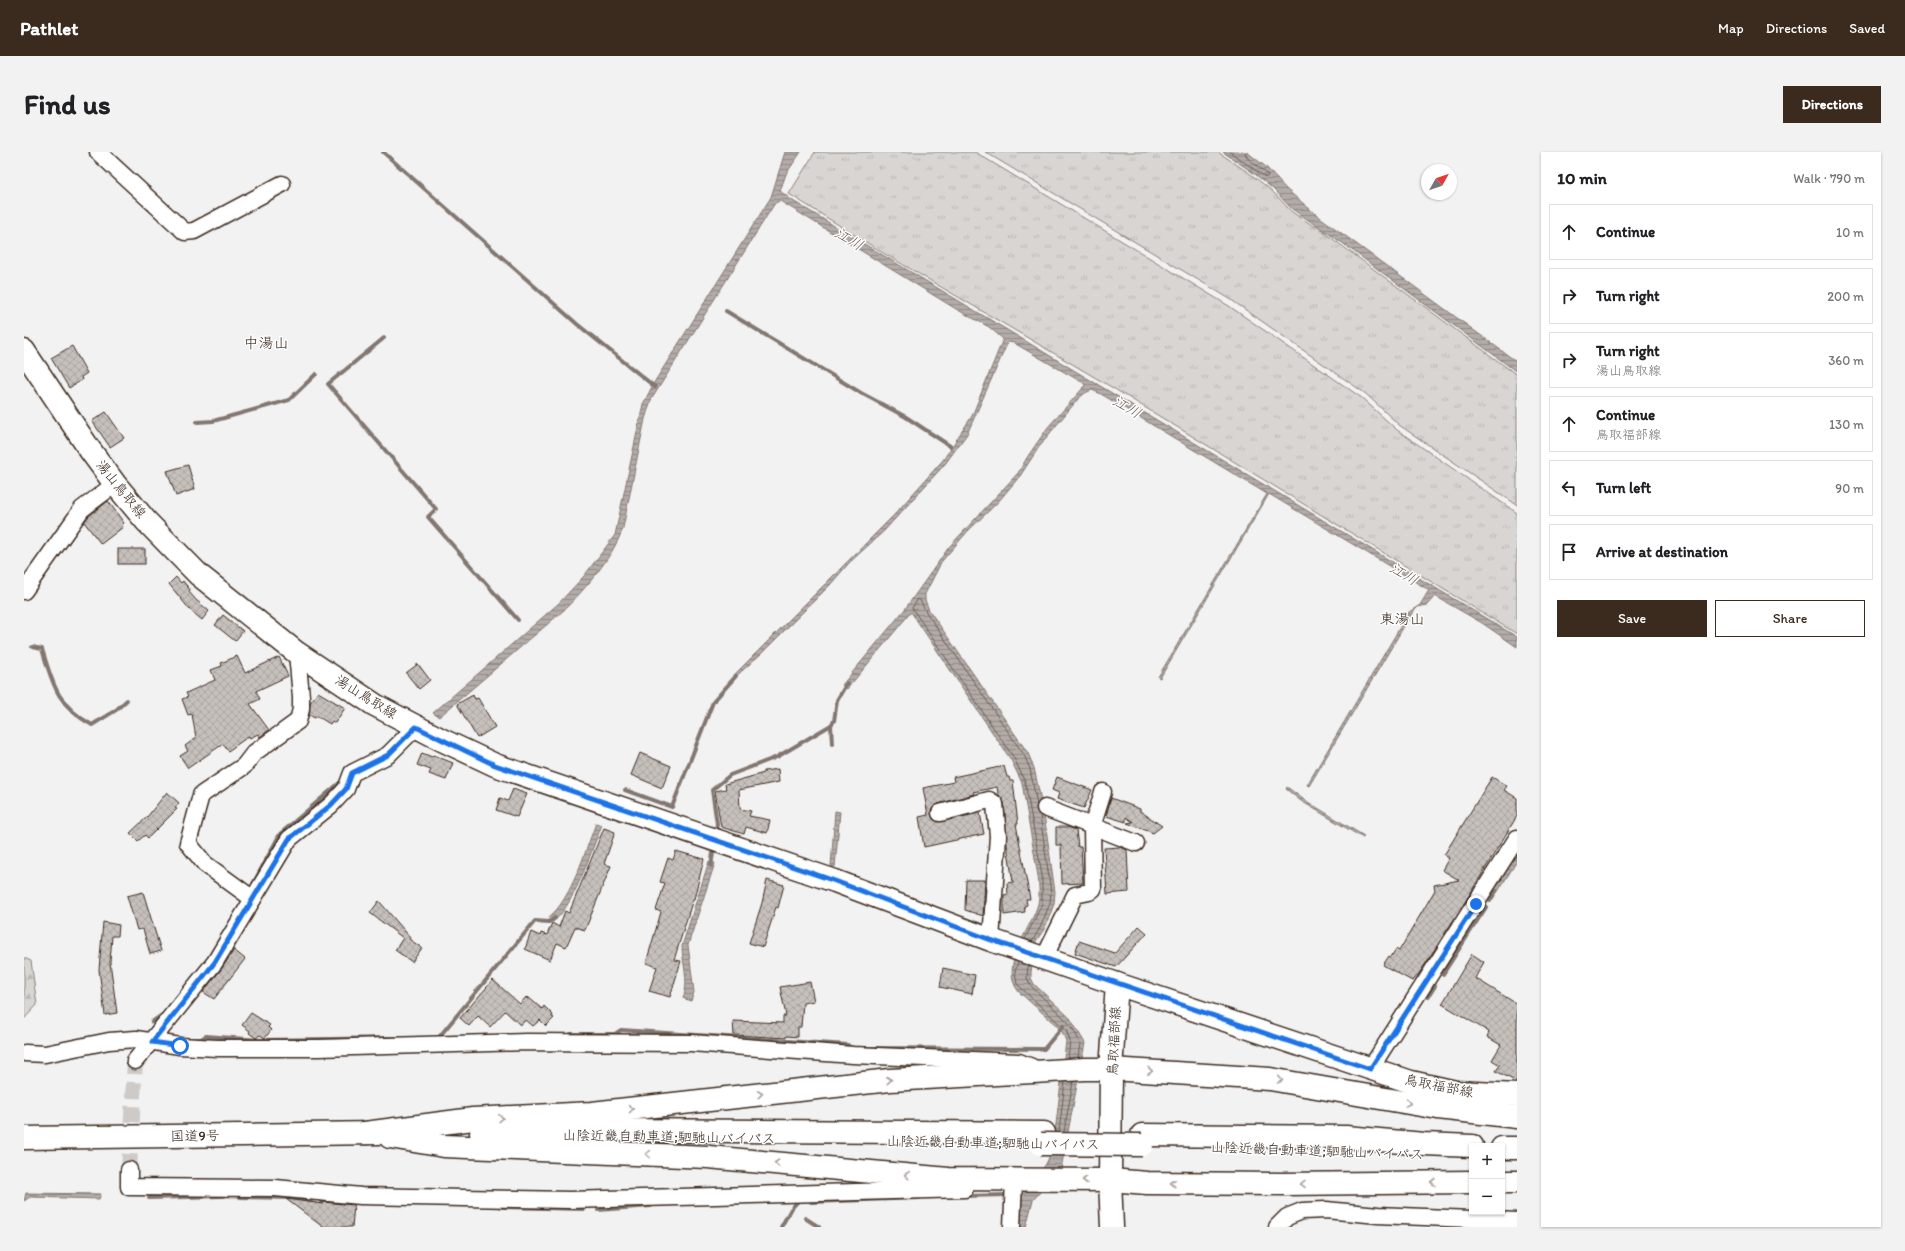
<!DOCTYPE html>
<html lang="en">
<head>
<meta charset="utf-8">
<style>
	body { margin:0; font-family:Itim,"Klee One",sans-serif; background:#f2f2f2; color:#202124 }
	.controls { position:absolute; right:12px; bottom:12px; display:grid; overflow:hidden; border-radius:0px; box-shadow:0 1px 3px #0004 }
	.controls button { width:36px; height:36px; display:grid; place-items:center; padding:0; border:0; border-bottom:1px solid #e0e0e0; background:#fff; color:#202124; font:20px sans-serif }
	.compass { position:absolute; left:1397px; top:12px; width:36px; height:36px; border-radius:50%; background:#fff; box-shadow:0 1px 3px #0004; rotate:50deg }
	.stop { position:absolute; width:12px; height:12px; margin:-9px; border:3px solid #1a73e8; border-radius:50%; background:#fff }
	.stop.end { background:#1a73e8; border-color:#fff; box-shadow:0 1px 4px #0008 }
	.list { margin:0; padding:0; list-style:none }
	h2 { display:flex; justify-content:space-between; align-items:center; height:52px; margin:0; padding:0 16px; font-size:17px }
	h2 small { font-size:13px; font-weight:400; color:#757577 }
	.list li { display:grid; grid-template-columns:26px 1fr auto; gap:12px; align-items:center; box-sizing:border-box; height:56px; margin:0 8px 8px; padding:0 8px; border:1px solid #e0e0e0; border-radius:0px }
	.list b { display:block; font-size:15px; white-space:nowrap }
	.list p { margin:0; font-size:13px; white-space:nowrap; color:#757577 }
	.list em { font-size:13px; font-style:normal; color:#757577 }
	.actions { display:flex; gap:8px; padding:12px 16px }
	.actions a { flex:1; padding:9px 0; border:1px solid #3b2a1e; border-radius:0px; text-align:center; font-size:14px; color:#3b2a1e }
	.actions .main { background:#3b2a1e; color:#fff }
	.icon { flex:none; width:22px; height:22px; fill:none; stroke:currentColor; stroke-width:2; stroke-linecap:round; stroke-linejoin:round }
	.map { position:relative; flex:none; width:1493px; height:1075px; overflow:hidden; border-radius:0px }
	header { display:flex; align-items:center; gap:24px; box-sizing:border-box; height:56px; padding:0 20px; background:#3b2a1e; color:#fff }
	header strong { font-size:19px }
	nav { display:flex; gap:22px; margin-inline-start:auto; font-size:14px }
	.intro { display:flex; align-items:center; justify-content:space-between; box-sizing:border-box; height:96px; padding:0 24px }
	h1 { margin:0; font-size:28px }
	.button { padding:10px 18px; border-radius:0px; background:#3b2a1e; color:#fff; font-size:14px; font-weight:700 }
	main { display:flex; gap:24px; padding:0 24px }
	aside { flex:1; background:#fff; border-radius:0px; box-shadow:0 1px 3px #0004 }
	.map>svg:first-child { display:block }
</style>
</head>
<body>
<header>
<strong>Pathlet</strong>
<nav><a>Map</a><a>Directions</a><a>Saved</a></nav>
</header>
<div class="intro"><h1>Find us</h1><a class="button">Directions</a></div>
<main>
<div class="map">
<svg width="1493" height="1075" viewBox="0 0 1493 1075">
	<defs>
		<pattern id="grass-tufts" width="24" height="20" patternUnits="userSpaceOnUse"><rect width="24" height="20" fill="#d8d5d2"/><path d="M3 7l-1-3M5 7V3M7 7l1-3M15 17l-1-3M17 17v-4M19 17l1-3" fill="none" stroke="#bab7b4"/></pattern>
		<pattern id="forest-firs" width="22" height="20" patternUnits="userSpaceOnUse"><rect width="22" height="20" fill="#d8d5d2"/><path d="M5 1l3.5 6h-7zM16 11l3.5 6h-7z" fill="#bab7b4"/></pattern>
		<pattern id="water-rules" width="6" height="5" patternUnits="userSpaceOnUse"><rect width="6" height="5" fill="#b2aba7"/><path d="M0 2.5h6" fill="none" stroke="#928b87"/></pattern>
		<pattern id="building-cross-hatch" width="8" height="8" patternUnits="userSpaceOnUse"><rect width="8" height="8" fill="#c6c0bd"/><path d="M0 0l8 8M0 8l8-8" fill="none" stroke="#aba5a2"/></pattern>
	</defs>
	<rect width="100%" height="100%" fill="#f3f2f2"/>
	<filter id="ink" filterUnits="userSpaceOnUse"><feTurbulence type="fractalNoise" baseFrequency=".025" numOctaves="2"/><feDisplacementMap in="SourceGraphic" scale="8" xChannelSelector="R" yChannelSelector="G"/><feConvolveMatrix kernelMatrix="1 2 1 2 8 2 1 2 1" color-interpolation-filters="sRGB"/></filter>
	<g filter="url(#ink)">
		<g fill="url(#grass-tufts)" stroke="#8a8078">
			<path d="M791,0H951L1205,154L1338,246L1373,278L1493,361V482L1089,236L861,102L765,42Z"/>
			<path d="M961,0H1194L1228,23L1248,39L1268,60L1302,82L1493,223V353L1375,273L1342,242L1206,147Z"/>
		</g>
		<path fill="url(#forest-firs)" stroke="#8a8078" d="M0,806L7,809L13,853L0,867Z"/>
		<g fill="url(#water-rules)" stroke="#827770">
			<path d="M761,0H777L762,22L756,39L769,49L1493,485V495L1458,471L1411,444L1403,453L1394,455L1388,461L1285,634L1283,633L1385,460L1396,453L1405,438L1245,342L1136,526L1134,525L1243,342L1077,242L1068,238L1061,241L1054,247L1017,292L996,324L974,350L944,379L918,409L901,442V448L905,458L1004,601L1010,616L1020,662L1031,740L1030,752L1021,776L1012,789L1007,820V826L1010,832L1046,866L1061,891L1037,1017L1009,1048L1002,1075H991L998,1044L1022,1012L1029,997L1042,889L1038,880L1032,873L995,840C974,815 1007,777 1014,752C1016,743 1015,733 1014,724L998,631L987,608L887,460L823,537L818,533L881,457L925,395L994,321L1004,304L1024,275L1060,235L1061,232L990,191L984,190L943,282L921,312L860,379L825,411L806,433L738,501L709,527L710,523L870,363L919,308L948,264L979,187L965,175L932,157L756,49L751,51L627,248L621,267L599,376C589,405 562,436 540,458L415,565L409,561L535,451L560,424L591,383L619,252L631,229L747,45Z"/>
			<path d="M1199,0H1223L1242,15L1262,37L1293,63L1493,210V220L1317,90L1268,57L1249,37L1231,22Z"/>
			<path d="M1263,635L1279,647L1340,684L1339,686L1277,649L1262,637Z"/>
			<path d="M811,659L816,660L811,715L807,714Z"/>
			<path d="M572,671L578,673C567,699 550,754 529,770L525,765C547,748 562,697 572,671Z"/>
			<path d="M1493,697V709L1473,741L1469,744L1466,741Z"/>
			<path d="M685,709L691,711L664,793L670,840L667,849L659,846C666,829 658,812 658,794Z"/>
			<path d="M2,1041L77,1042L75,1047L6,1045L0,1049Z"/>
		</g>
		<g fill="none" stroke-linecap="round" stroke-linejoin="round">
			<g stroke="#6b5e55" stroke-width="1">
				<path d="M1206,0L1241,25H1243L1244,23C1238,16 1222,9 1221,0"/>
				<path d="M1001,787L1018,752V723L1001,630L990,606L888,456L894,447L896,448L902,460L1000,603L1006,617L1013,652"/>
				<path d="M1008,790L1017,774L1026,751L1027,740L1016,663"/>
				<path d="M994,810L991,820L993,832L1042,878L1046,889L1044,906"/>
				<path d="M1004,813L1003,826L1007,834L1043,869L1052,882L1056,892L1054,905"/>
				<path d="M1035,980L1041,930"/>
				<path d="M1040,980L1049,930"/>
			</g>
			<g stroke="#827770" stroke-width="4">
				<path d="M359,0L553,172L631,235"/>
				<path d="M702,159L837,241L882,265L926,294"/>
				<path d="M360,186L304,232L412,357L404,365L494,468"/>
				<path d="M173,270L189,269L265,248L292,222"/>
				<path d="M8,495L18,497C29,533 33,553 68,573L92,558L103,548"/>
				<path d="M807,573L808,592"/>
				<path d="M601,638L648,655L689,550L712,524"/>
				<path d="M691,682L693,672L688,638L706,623L753,605L807,573L810,569L813,548L823,531"/>
				<path d="M687,714L690,695"/>
				<path d="M229,732L256,682L320,627"/>
				<path d="M1466,749L1472,739"/>
				<path d="M1419,822L1462,755"/>
				<path d="M1404,845L1411,834"/>
				<path d="M128,870L141,861"/>
				<path d="M547,882H591L597,878L824,893L823,895H827"/>
				<path d="M415,885L511,769L525,770L531,766"/>
				<path d="M164,887H177L182,884L236,888L373,886"/>
				<path d="M840,896L1020,897L1039,874"/>
				<path d="M939,1044L983,1043"/>
				<path d="M216,1045L272,1046L296,1054L298,1047H301"/>
				<path d="M125,1046L199,1044"/>
				<path d="M787,1050L895,1046"/>
				<path d="M477,1055L560,1057"/>
				<path d="M574,1058L627,1054"/>
				<path d="M781,1066L795,1075"/>
				<path d="M757,1075L767,1057L775,1048"/>
			</g>
		</g>
		<g fill="url(#building-cross-hatch)" stroke="#3b2a1e">
			<path d="M48,194L63,221L57,225L58,228L45,236L27,206Z"/>
			<path d="M82,260L100,286L86,295L68,269Z"/>
			<path d="M164,313L171,337L152,344L143,319Z"/>
			<path d="M84,349L100,371L98,373L99,375L77,392L60,370L65,364Z"/>
			<rect x="94" y="397" width="27" height="15"/>
			<path d="M152,425L157,431L159,429L166,438L165,440L172,448L185,459L178,468L166,458L145,432Z"/>
			<path d="M199,463L219,479L211,489L191,473Z"/>
			<path d="M213,504L221,521L255,505L264,524L232,539L236,547L226,552L245,578L236,585L234,582L226,586L225,584L204,599L199,592L164,616L156,604L164,599L161,594L172,586L168,562L164,563L158,547L164,545L162,541L191,528L187,518L198,514L197,511Z"/>
			<path d="M394,512L406,528L395,537L382,521Z"/>
			<path d="M294,540L321,556L311,571L308,569L306,572L293,564L291,566L285,563L286,551Z"/>
			<path d="M449,543L451,547L454,546L471,575L453,586L433,552Z"/>
			<path d="M398,601L408,605L409,603L429,611L422,628L405,622L407,618L393,613Z"/>
			<path d="M616,601L647,614L638,636L607,623Z"/>
			<path d="M980,614L983,625H985L986,629H989L994,672H992L1006,747H1002L1003,753L1000,754L1001,760L980,763V743L984,742L983,731L989,730L983,693L980,651L974,641L973,635L949,640L950,642L914,652L907,658L909,667L914,670L956,661L960,682L900,695L895,665L904,663L899,636L930,630L929,625Z"/>
			<path d="M754,617L755,630L715,638L716,657L727,659L725,664L746,668L743,681L722,675L720,682L697,675L691,639L702,637L701,632L740,621V619Z"/>
			<path d="M1033,625L1068,638L1060,656L1033,647L1035,641L1028,638Z"/>
			<path d="M1468,625L1483,634L1480,638L1493,646V664L1441,750L1393,825L1392,824L1388,829L1359,813L1365,804L1367,805L1372,797L1375,799L1411,738L1410,733L1435,728L1418,718L1425,706L1420,703Z"/>
			<path d="M489,637L503,642L493,665L472,658L476,646L484,649Z"/>
			<path d="M143,640L155,651L151,656L153,657L124,686L121,683L114,689L106,681L123,665Z"/>
			<path d="M1087,646L1116,657V659L1138,674L1129,681L1103,671L1109,670L1102,665V670L1082,664Z"/>
			<path d="M1032,675H1043L1052,678L1054,695H1057L1059,731L1038,732L1037,693H1032Z"/>
			<path d="M580,676L591,680L580,712L587,714L561,778L551,775L542,795L533,791L526,808L501,797L507,780L516,784L517,781L523,783L528,771L535,775L541,759L545,761Z"/>
			<path d="M1096,695L1103,698L1105,740L1083,742L1080,696Z"/>
			<path d="M652,699L680,707L670,747H669L650,808L657,809L646,845L625,839L633,815L622,811L637,760L632,758L641,731L636,730L644,706L649,708Z"/>
			<path d="M743,728L760,733L754,756L752,755L739,795L725,791L738,751Z"/>
			<path d="M942,728H961L959,764L941,758Z"/>
			<path d="M119,740L137,799L126,802L119,777L113,778L103,744Z"/>
			<path d="M355,749L386,785L385,787L398,796L388,810L371,798L379,786L346,761Z"/>
			<path d="M79,770L95,773L94,784H88L86,810L93,861L81,863L75,818Z"/>
			<path d="M1115,774L1123,781L1092,815L1051,801L1055,789L1091,801Z"/>
			<path d="M210,798L221,807L190,847L179,840L198,816Z"/>
			<path d="M1448,802L1460,810L1451,826L1493,852V930L1472,919L1476,913L1468,908L1477,893L1463,885L1465,880L1418,852Z"/>
			<path d="M919,816L951,823L948,842L916,835Z"/>
			<path d="M469,828L496,852L502,845L503,847L504,845L518,857L520,854L529,863L528,865L530,866L522,874L516,868L509,874L502,868L496,873L481,859L466,875L454,864L445,874L436,866Z"/>
			<path d="M786,830L790,849L779,851L777,875H774V885L762,884V886L710,883L709,869L759,871V864H762L756,835Z"/>
			<path d="M227,861L246,873L244,875L247,878L241,886L236,883L232,886L225,881L226,879L218,873Z"/>
			<path d="M262,1047L299,1052V1050L330,1053L328,1075H299Z"/>
		</g>
		<g fill="none" stroke-linecap="round" stroke-linejoin="round">
			<path stroke="#cecac8" stroke-width="16" stroke-dasharray="16 8" stroke-linecap="butt" d="M105,1018L111,909"/>
			<defs>
				<g id="street">
					<path d="M74,0L161,80L170,79L258,32"/>
					<path d="M0,439L58,357L91,332"/>
					<path d="M1021,656L1112,691"/>
					<path d="M916,661L965,648L971,652L974,684L967,788"/>
					<path d="M229,747L181,712L164,691L177,643L220,614L230,601L274,569L277,557V545L273,501"/>
					<path d="M1020,806L1051,743L1065,740L1069,737L1068,675L1079,640"/>
					<path d="M1,901L21,902L85,889L112,887L156,894L193,896H295L502,890L667,891L829,903L995,910L1008,915"/>
					<path d="M111,909L191,810L265,687L307,653L322,637L328,621L364,603L392,575"/>
					<path d="M1346,917L1493,686"/>
					<path d="M105,1018V1035L251,1036L337,1044L546,1048L941,1037"/>
					<path d="M988,1075L990,1028"/>
					<path d="M1253,1075L1263,1065L1278,1059L1302,1058L1354,1063L1493,1069"/>
				</g>
				<g id="secondary">
					<path d="M0,199L66,298L91,332L122,369L175,423L273,501L351,553L418,588L471,613L811,729L967,788L1093,832"/>
					<path d="M1086,1028L1088,1075"/>
				</g>
				<path id="primary" d="M1086,1028L1087,917L1093,832L1387,930L1432,940L1493,943"/>
				<g id="highway">
					<path d="M341,981L449,967L568,961L866,928L1061,917H1087L1246,927L1414,956L1493,965"/>
					<path d="M457,981L580,978L1020,981"/>
					<path d="M1118,983L1322,985L1400,992L1448,994"/>
					<path d="M366,985L420,994L684,1005L924,1027L1086,1028L1123,1031L1260,1032L1448,1030"/>
					<path d="M0,986L355,981"/>
					<path d="M1478,996H1493"/>
					<path d="M1478,1030H1493"/>
				</g>
			</defs>
			<use href="#street" stroke="#3b2a1e" stroke-width="19"/>
			<use href="#secondary" stroke="#3b2a1e" stroke-width="25"/>
			<use href="#primary" stroke="#3b2a1e" stroke-width="25"/>
			<use href="#highway" stroke="#3b2a1e" stroke-width="25"/>
			<use href="#street" stroke="#fff" stroke-width="16"/>
			<use href="#secondary" stroke="#fff" stroke-width="22"/>
			<use href="#primary" stroke="#fff" stroke-width="22"/>
			<use href="#highway" stroke="#fff" stroke-width="22"/>
			<defs>
				<path id="highway-bridge" d="M1017,992L1118,993"/>
			</defs>
			<use href="#highway-bridge" stroke="#3b2a1e" stroke-width="25" stroke-linecap="butt"/>
			<use href="#highway-bridge" stroke="#fff" stroke-width="22"/>
		</g>
		<defs><path id="oneway-chevron" d="M-2-3.5L2.5 0L-2 3.5" fill="none" stroke-width="1.6" stroke-linecap="round" stroke-linejoin="round"/></defs>
		<g stroke="#a79f9a">
			<use href="#oneway-chevron" transform="translate(1126 919) rotate(4)"/>
			<use href="#oneway-chevron" transform="translate(865 928) rotate(-5)"/>
			<use href="#oneway-chevron" transform="translate(1256 928) rotate(10)"/>
			<use href="#oneway-chevron" transform="translate(736 942) rotate(-6)"/>
			<use href="#oneway-chevron" transform="translate(1384 951) rotate(10)"/>
			<use href="#oneway-chevron" transform="translate(607 957) rotate(-7)"/>
			<use href="#oneway-chevron" transform="translate(477 966) rotate(-3)"/>
			<use href="#oneway-chevron" transform="translate(624 1002) rotate(-177)"/>
			<use href="#oneway-chevron" transform="translate(753 1011) rotate(-175)"/>
			<use href="#oneway-chevron" transform="translate(883 1023) rotate(-175)"/>
			<use href="#oneway-chevron" transform="translate(1061 1028) rotate(180)"/>
			<use href="#oneway-chevron" transform="translate(1409 1030) rotate(180)"/>
			<use href="#oneway-chevron" transform="translate(1149 1031) rotate(-179)"/>
			<use href="#oneway-chevron" transform="translate(1279 1032) rotate(179)"/>
		</g>
	</g>
	<g fill="none" stroke-linecap="round" stroke-linejoin="round" filter="url(#ink)">
		<path stroke="#1a73e8" stroke-width="5" d="M156,894L128,890L191,810L265,687L307,653L322,637L328,621L364,603L392,575L471,613L811,729L967,788L1346,917L1452,752"/>
	</g>
	<g text-anchor="middle" dominant-baseline="central" stroke-width="3" stroke-linejoin="round" paint-order="stroke">
		<g font-size="14" fill="#3b2a1e" stroke="#fff">
			<text transform="translate(97 337) rotate(51)">湯山鳥取線</text>
			<text transform="translate(342 545) rotate(32)">湯山鳥取線</text>
			<text transform="translate(1090 889) rotate(-87)">鳥取福部線</text>
			<text transform="translate(1415 934) rotate(11)">鳥取福部線</text>
			<text transform="translate(171 984) rotate(-1)">国道9号</text>
			<text transform="translate(645 985) rotate(1)">山陰近畿自動車道;駟馳山バイパス</text>
			<text transform="translate(969 991) rotate(1)">山陰近畿自動車道;駟馳山バイパス</text>
			<text transform="translate(1293 999) rotate(2)">山陰近畿自動車道;駟馳山バイパス</text>
		</g>
		<g font-size="15" font-style="italic" fill="#65574e" stroke="#fff">
			<text transform="translate(825 87) rotate(31)">江川</text>
			<text transform="translate(1103 255) rotate(31)">江川</text>
			<text transform="translate(1380 422) rotate(31)">江川</text>
		</g>
		<g font-size="15" fill="#3b2a1e" stroke="#fff">
			<text x="242" y="191">中湯山</text>
			<text x="1378" y="467">東湯山</text>
		</g>
	</g>
</svg>
<div class="controls">
<button>+</button>
<button>−</button>
</div>
<svg class="compass" viewBox="-18 -18 36 36"><path d="M0-13l5 13h-10z" fill="#e53935"/><path d="M0 13l5-13h-10z" fill="#757577"/></svg>
<div class="stop" style="left:156px;top:894px"></div>
<div class="stop end" style="left:1452px;top:752px"></div>
</div>
<aside>
<h2>10 min<small>Walk · 790 m</small></h2>
<ul class="list">
<li><svg class="icon" aria-label="ahead" viewBox="0 0 24 24"><path d="M12 20V5M6 11l6-6 6 6"/></svg><div><b>Continue</b></div><em>10 m</em></li>
<li><svg class="icon" aria-label="right" viewBox="0 0 24 24"><path d="M7 20v-9h11M14 6l5 5-5 5"/></svg><div><b>Turn right</b></div><em>200 m</em></li>
<li><svg class="icon" aria-label="right" viewBox="0 0 24 24"><path d="M7 20v-9h11M14 6l5 5-5 5"/></svg><div><b>Turn right</b><p>湯山鳥取線</p></div><em>360 m</em></li>
<li><svg class="icon" aria-label="ahead" viewBox="0 0 24 24"><path d="M12 20V5M6 11l6-6 6 6"/></svg><div><b>Continue</b><p>鳥取福部線</p></div><em>130 m</em></li>
<li><svg class="icon" aria-label="left" viewBox="0 0 24 24"><path d="M17 20v-9H6M10 6l-5 5 5 5"/></svg><div><b>Turn left</b></div><em>90 m</em></li>
<li><svg class="icon" aria-label="arrive" viewBox="0 0 24 24"><path d="M6 21V4h12l-3 4 3 4H6"/></svg><div><b>Arrive at destination</b></div></li>
</ul>
<div class="actions"><a class="main">Save</a><a>Share</a></div>
</aside>
</main>
</body>
</html>
